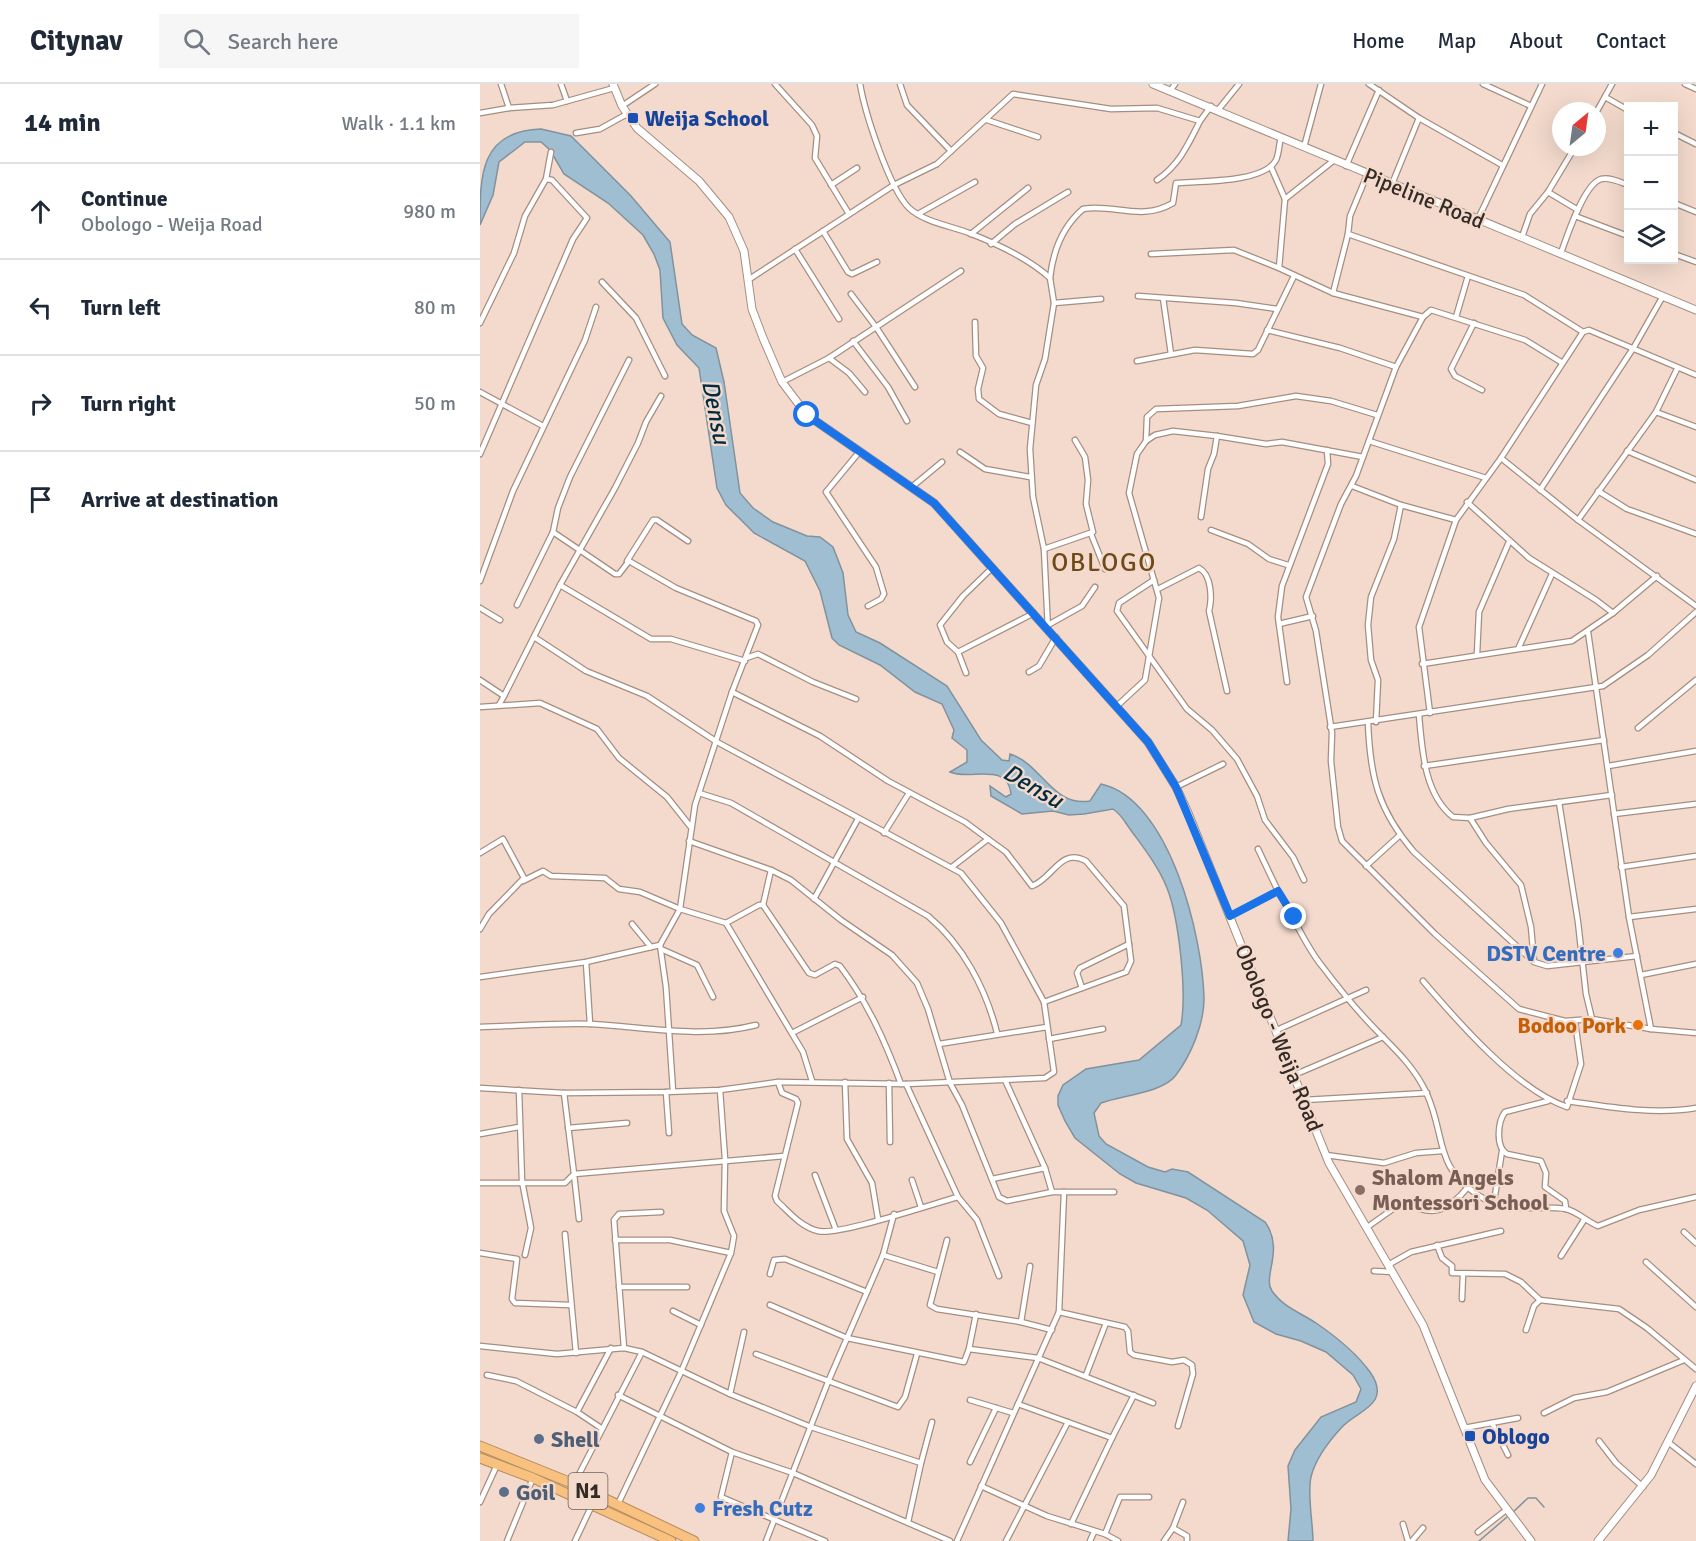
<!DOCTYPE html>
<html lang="en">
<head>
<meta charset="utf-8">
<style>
	body { margin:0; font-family:Signika,sans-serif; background:#f6f6f7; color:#1f2937 }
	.controls { position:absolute; right:18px; top:18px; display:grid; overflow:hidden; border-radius:0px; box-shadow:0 6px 24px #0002 }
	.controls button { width:54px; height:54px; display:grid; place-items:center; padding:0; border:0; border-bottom:2px solid #e0e1e3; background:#fff; color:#1f2937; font:30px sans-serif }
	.compass { position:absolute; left:1072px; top:18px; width:54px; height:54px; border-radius:50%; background:#fff; box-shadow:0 6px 24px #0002; rotate:29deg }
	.stop { position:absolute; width:18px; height:18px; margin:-14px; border:4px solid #1a73e8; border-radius:50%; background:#fff }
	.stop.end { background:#1a73e8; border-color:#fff; box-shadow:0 2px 6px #0008 }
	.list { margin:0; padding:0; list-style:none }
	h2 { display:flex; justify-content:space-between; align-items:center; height:78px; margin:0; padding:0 24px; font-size:26px }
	h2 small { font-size:20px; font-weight:400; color:#747a83 }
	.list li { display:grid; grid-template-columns:39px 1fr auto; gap:18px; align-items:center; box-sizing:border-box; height:96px; padding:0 24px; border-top:2px solid #e0e1e3 }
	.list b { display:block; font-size:22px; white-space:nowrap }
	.list p { margin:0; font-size:20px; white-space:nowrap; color:#747a83 }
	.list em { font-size:20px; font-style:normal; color:#747a83 }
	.icon { flex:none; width:33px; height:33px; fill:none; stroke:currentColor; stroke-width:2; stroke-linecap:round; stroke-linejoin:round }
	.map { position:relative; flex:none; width:1216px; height:1457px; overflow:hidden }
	header { display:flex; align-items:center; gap:36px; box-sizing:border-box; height:84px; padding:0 30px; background:#fff; border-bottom:2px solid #e0e1e3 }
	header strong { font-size:28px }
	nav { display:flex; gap:33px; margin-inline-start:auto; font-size:21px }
	.search { width:420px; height:54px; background:#f6f6f7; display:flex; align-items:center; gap:15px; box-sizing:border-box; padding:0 21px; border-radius:0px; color:#747a83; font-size:22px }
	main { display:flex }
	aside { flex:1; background:#fff }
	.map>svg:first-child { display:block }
</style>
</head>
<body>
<header>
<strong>Citynav</strong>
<div class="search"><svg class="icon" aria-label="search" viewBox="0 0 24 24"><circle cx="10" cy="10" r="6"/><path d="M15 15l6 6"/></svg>Search here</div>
<nav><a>Home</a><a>Map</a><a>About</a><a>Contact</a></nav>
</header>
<main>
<aside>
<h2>14 min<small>Walk · 1.1 km</small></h2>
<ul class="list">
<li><svg class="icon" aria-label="ahead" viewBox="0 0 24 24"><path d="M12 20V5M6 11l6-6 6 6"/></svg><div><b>Continue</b><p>Obologo - Weija Road</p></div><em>980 m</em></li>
<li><svg class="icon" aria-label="left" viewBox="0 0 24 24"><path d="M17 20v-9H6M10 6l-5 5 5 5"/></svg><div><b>Turn left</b></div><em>80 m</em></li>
<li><svg class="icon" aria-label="right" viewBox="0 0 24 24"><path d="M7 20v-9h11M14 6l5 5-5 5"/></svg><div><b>Turn right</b></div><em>50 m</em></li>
<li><svg class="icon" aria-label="arrive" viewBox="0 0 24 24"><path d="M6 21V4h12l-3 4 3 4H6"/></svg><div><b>Arrive at destination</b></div></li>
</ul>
</aside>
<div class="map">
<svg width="1216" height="1457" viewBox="0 0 1216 1457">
	<rect width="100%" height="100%" fill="#f3dacc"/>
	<path fill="#a0bed1" stroke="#80929e" stroke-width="1.5" d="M61,45L91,52L151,112L190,158L202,240L212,251L236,264L244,298L260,409L273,424L293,438L327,452L340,453L353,463L363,489L368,531L376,548L400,559L467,602L501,656L522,676L529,677L530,670C562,680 572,723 610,717L621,700C690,715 723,854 724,915C724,940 711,971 696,991C683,1009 642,1011 621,1019L614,1029L619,1052L626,1060L668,1083L685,1088L692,1085L708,1088L785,1138C805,1166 782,1192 792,1207C803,1223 821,1229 836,1239C855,1252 877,1270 890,1288C913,1321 876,1327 862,1343C850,1356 835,1376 831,1393C827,1409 833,1440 833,1457H808L811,1425L808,1382L815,1366L841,1333L876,1318L881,1305L873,1291L846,1268L821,1257L796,1250L774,1238L763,1211L770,1181L763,1157L727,1126L706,1114L656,1099L640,1090L595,1054L585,1037L578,1021V1012L583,1001L606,985L659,976L701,941C707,909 699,834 687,804C679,783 663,763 650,745C644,737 642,731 633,725L604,730L589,731L573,727L542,730L511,712L510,702L526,713L531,710C528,677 489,697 470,688L487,678V666L472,654L474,646L462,620L435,608L400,581L359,561L352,554L340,507L325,477L274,449L246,421L237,404L219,284L197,261L183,234L180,186L174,170L163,151L128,119L84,90L70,66L61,58H45L19,78L13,111L0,141C0,91 0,47 61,45Z"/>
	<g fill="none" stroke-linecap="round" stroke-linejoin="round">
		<g stroke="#80929e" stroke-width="1.5">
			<path d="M1032,1429L1048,1414H1056L1064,1423"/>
			<path d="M999,1457L1027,1433"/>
		</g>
		<defs>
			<g id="street">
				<path d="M21,0L29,24"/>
				<path d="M81,0L87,17"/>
				<path d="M295,0L332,41L337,52L335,74L369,130"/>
				<path d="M380,0C385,29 409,104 429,124C444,138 471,142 489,149C515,159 549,175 570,194L574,219L565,275L556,301L550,365L553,413L564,465L568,545"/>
				<path d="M420,0L427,21L471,67"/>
				<path d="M889,0L939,34"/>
				<path d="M1003,0L1051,22"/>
				<path d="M1205,0L1216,5"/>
				<path d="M690,7L695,0"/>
				<path d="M1125,13L1148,26"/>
				<path d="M142,22L175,0"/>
				<path d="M738,26L759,0"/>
				<path d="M1117,27L1132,0"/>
				<path d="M0,29L29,24L73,21L134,4"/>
				<path d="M507,36L558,53"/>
				<path d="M96,49L120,45L147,30"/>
				<path d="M1194,49L1216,60"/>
				<path d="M824,63L841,0"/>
				<path d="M853,77L805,115L799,184L853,209L943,233"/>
				<path d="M866,82L899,6"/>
				<path d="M791,83L805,115"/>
				<path d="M677,96C699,81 708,61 720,37"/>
				<path d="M912,100L939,34L1022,81"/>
				<path d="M351,101L377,84"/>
				<path d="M1068,108L1098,126"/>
				<path d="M1194,119L1216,128"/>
				<path d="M438,130L495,98"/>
				<path d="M1095,132L1148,152"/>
				<path d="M998,135L1062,0"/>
				<path d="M343,147L368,188L372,190L397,178"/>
				<path d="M491,150L548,104"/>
				<path d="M868,150L1044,211L1103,248"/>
				<path d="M1042,153L1050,130L1068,108L1095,63"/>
				<path d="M511,160L535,140L588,108"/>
				<path d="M315,165L359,235"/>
				<path d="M1081,169C1087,152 1104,100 1121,95C1130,93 1140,98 1148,101"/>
				<path d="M671,170L754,166L799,184"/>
				<path d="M1194,170L1216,178"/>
				<path d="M570,194C573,167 582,143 603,125C633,119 661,138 693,119L696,99C720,97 784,99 796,76C799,70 799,60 801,53"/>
				<path d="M268,196L414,101L457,80L533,10L631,25L677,24L720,37L731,22"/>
				<path d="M122,198L156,234L185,292"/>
				<path d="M853,209L868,150L870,132L887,91"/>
				<path d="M658,212L756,219L797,225"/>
				<path d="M683,214L691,270"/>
				<path d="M574,219L621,215"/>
				<path d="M976,233L988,192"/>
				<path d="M495,238L496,272L503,284L498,305L499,315L519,330L552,339"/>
				<path d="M0,239L34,169L45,132L66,95L71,68"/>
				<path d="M994,239L971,285L975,292L1002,306"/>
				<path d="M787,246L860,264L916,283"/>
				<path d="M373,257L408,303L427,337"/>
				<path d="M349,274L369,289L385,308"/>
				<path d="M657,277L715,266L773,270L778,266L814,192"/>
				<path d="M1081,278L1045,256L951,226L943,233L916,283L876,392L861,420L826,513L836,547L852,649L851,677L858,743L862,757L955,850L1039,925L1085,937L1112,935L1171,945L1216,949"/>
				<path d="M302,298L349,274L396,243L371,210"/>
				<path d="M435,303L396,243L481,187"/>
				<path d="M0,308L63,342"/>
				<path d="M1176,328L1216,343"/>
				<path d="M737,352L786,360L802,358L883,373"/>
				<path d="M666,357L667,333L676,325L758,322L816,312L851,317L897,331"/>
				<path d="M889,357L1006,394"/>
				<path d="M380,367L346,408L396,483L404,510L401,515L388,522"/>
				<path d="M1147,367L1216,396"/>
				<path d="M480,368L505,385L550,393"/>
				<path d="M0,370L93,155L107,134L72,96L66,95"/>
				<path d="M1021,374L1098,436L1216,522"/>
				<path d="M433,402L462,378"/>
				<path d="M872,402L921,421L976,436"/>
				<path d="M1060,406L1154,263L1183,212"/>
				<path d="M1118,407L1147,425L1216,450"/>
				<path d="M987,418L1049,474L1116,516L1133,529"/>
				<path d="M1098,436L1176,328L1197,285"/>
				<path d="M731,446L768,460L789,475L808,481"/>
				<path d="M611,450L625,485"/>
				<path d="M564,465L613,448L606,420L608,396L605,373L595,356"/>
				<path d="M147,477L173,436H177L208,457"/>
				<path d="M674,496L639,519L637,527L707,625L732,646L757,675L777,712L785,736L813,773L824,796"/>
				<path d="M0,497L33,407L105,256L116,223"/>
				<path d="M80,501L171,555H191L265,577"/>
				<path d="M678,505L719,484C732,491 732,515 729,527L747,607"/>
				<path d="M37,521L73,448L78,424L90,393L149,276"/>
				<path d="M0,524L20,536"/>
				<path d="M799,540L833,532"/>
				<path d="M568,541L602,522L615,503"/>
				<path d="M1108,548L1149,833L1171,945"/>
				<path d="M1039,563L1072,490"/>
				<path d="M478,568L467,558L460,541L483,512L512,484"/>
				<path d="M997,570L999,528L1029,458"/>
				<path d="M266,574L278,570L333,598L376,615"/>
				<path d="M942,580L1092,557L1133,529L1177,492"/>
				<path d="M549,588L559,582L576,553"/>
				<path d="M486,589L478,568L554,529"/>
				<path d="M0,596L24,612L19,621"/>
				<path d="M807,598L798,533L802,502L848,380L847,366"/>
				<path d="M252,608L340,652L408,697L485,738L508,755"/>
				<path d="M24,612L80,501L135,404L158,359L166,338L181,312"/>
				<path d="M637,622L665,596L679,514L649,409L657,370L666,357L675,351L693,347L737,352L734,370L728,385L721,433"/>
				<path d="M0,623L60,619L117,645L139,674L187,713L210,742"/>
				<path d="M950,629L939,543L976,436L1021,374L1103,248L1109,246L1216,291"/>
				<path d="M939,631C942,665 944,710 973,733L990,734L1028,725L1132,711"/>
				<path d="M888,638C890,693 898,726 934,768L1054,878L1067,882L1157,872"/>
				<path d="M896,638L898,596L891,576L888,541L891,513L914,455L921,421"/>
				<path d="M850,643L1123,602L1168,571L1216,528"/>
				<path d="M1158,644L1216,596"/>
				<path d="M944,682L1124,656"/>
				<path d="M1128,682L1216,667"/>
				<path d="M696,703L743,680"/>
				<path d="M219,709L251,719L448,832C483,861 506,905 517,949"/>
				<path d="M1079,718L1098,838L1106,910L1112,935"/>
				<path d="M1134,730L1216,720"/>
				<path d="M990,734L1006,759L1041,801L1051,843L1054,877"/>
				<path d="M404,749L429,709"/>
				<path d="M209,757L291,786L311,796L361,836L412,871L437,899L448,925L470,999L482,1021L519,1113L527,1117L572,1108H634"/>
				<path d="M0,769L23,755L44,794L9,830L0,845"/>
				<path d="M886,782L920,751"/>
				<path d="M472,783L508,755L526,768L552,802C573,795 580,763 606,777L644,822L651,877L646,888L564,918"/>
				<path d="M1141,783L1216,772"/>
				<path d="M43,797L63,787L71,792L125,794L139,805L160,808L200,825L246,839L323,968L332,997"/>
				<path d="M798,807C813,831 824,860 842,882C860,906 880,930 901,951C919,969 935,985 946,1008C967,1053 952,1082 1001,1113C1027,1130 1058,1121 1086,1125C1096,1127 1108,1138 1118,1142L1159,1126L1216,1113"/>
				<path d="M334,815L378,735"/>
				<path d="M283,821L329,889L335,891L355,880L360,882C388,919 405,957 421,1000"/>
				<path d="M283,821L291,786"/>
				<path d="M750,832L798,807L778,765"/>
				<path d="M1149,833L1216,825"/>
				<path d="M246,839L279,821H283"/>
				<path d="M152,840L171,863"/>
				<path d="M180,861L186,903L193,1007"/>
				<path d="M181,865L217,881L233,913"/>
				<path d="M106,878L110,940"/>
				<path d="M1161,891L1216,880"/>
				<path d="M0,893L106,878L180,861L200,825L215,721L252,608L278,541L276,537L196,504L149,477L139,490H135L73,448"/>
				<path d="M943,897C978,938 1037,1006 1087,1023L1101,980L1095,938"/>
				<path d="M602,904L597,889L600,884L649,860"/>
				<path d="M0,943C37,942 74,939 111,940C166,943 222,955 276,941"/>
				<path d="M797,946L886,906"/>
				<path d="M312,949L383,913"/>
				<path d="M569,955L623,945"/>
				<path d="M459,960L567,943"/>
				<path d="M814,991L903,953"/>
				<path d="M525,996L565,1084L572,1108"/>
				<path d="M298,998L302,1009L316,1015L318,1019L295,1112L297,1117C309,1128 321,1143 338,1147C358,1152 452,1120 478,1113"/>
				<path d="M365,998L367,1055L392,1099L398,1135"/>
				<path d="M409,999L410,1058"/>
				<path d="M426,1000L478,1113L497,1136L519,1192"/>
				<path d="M0,1004L84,1009L186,1008L240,1006L298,998L426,1000L565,994L574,988L564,918L521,839L481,789L237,658L167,612L106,587L54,553"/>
				<path d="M39,1006L42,1097L51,1144L45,1171"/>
				<path d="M240,1006L245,1075L244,1127L254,1152L251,1169"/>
				<path d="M186,1008L189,1049"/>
				<path d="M824,1016L947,1009"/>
				<path d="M1068,1017L1025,1028C1018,1037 1015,1063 1027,1070L1061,1077L1066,1089L1065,1103L1085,1117L1086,1125"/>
				<path d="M1087,1017C1129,1023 1174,1031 1216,1024"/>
				<path d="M88,1044L147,1039"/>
				<path d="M0,1050L39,1043"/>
				<path d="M846,1071L904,1079L936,1069L962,1067"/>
				<path d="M335,1091L356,1146"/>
				<path d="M512,1095L565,1084"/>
				<path d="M432,1096L441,1123"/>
				<path d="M0,1099H85L94,1090L84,1009"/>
				<path d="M1014,1118L1022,1067"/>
				<path d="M99,1135L94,1090L304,1072"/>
				<path d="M886,1144L920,1120L927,1119C954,1135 970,1125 988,1103"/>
				<path d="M1204,1148L1216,1159"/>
				<path d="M85,1150L96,1269"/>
				<path d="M135,1156H190L251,1169L201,1288L138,1420"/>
				<path d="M467,1156L450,1221L457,1225L541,1238L572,1246"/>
				<path d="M957,1161L962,1174L972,1182V1189L1025,1190L1041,1198L1060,1216L1139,1225L1167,1244L1216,1285"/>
				<path d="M0,1169L37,1175L32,1215L35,1219L90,1221"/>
				<path d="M403,1171L458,1188"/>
				<path d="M1081,1172L1104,1136"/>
				<path d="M1166,1178L1216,1223"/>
				<path d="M908,1181L931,1168L1021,1147"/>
				<path d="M894,1187L913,1188"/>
				<path d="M290,1190L294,1176L305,1175L387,1208"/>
				<path d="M139,1203H207"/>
				<path d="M982,1215L983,1190"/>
				<path d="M290,1221L367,1254L484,1278L489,1265L558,1274L673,1319"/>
				<path d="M193,1227L221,1241"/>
				<path d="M579,1228L645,1243L648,1247L650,1268L654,1271L692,1278L704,1276L712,1281L713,1290L698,1342"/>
				<path d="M541,1238L550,1182"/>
				<path d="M1046,1246L1054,1222L1060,1216"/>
				<path d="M0,1262L77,1270L144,1264L162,1268L250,1310L331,1343L441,1379L428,1438"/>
				<path d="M144,1264L134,1136L139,1130L181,1128"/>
				<path d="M489,1265L496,1230"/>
				<path d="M276,1270L418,1323L425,1313L437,1270"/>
				<path d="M7,1291L36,1297L97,1328"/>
				<path d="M606,1291L626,1239"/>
				<path d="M250,1310L264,1248"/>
				<path d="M138,1311L252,1368L313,1389L470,1457"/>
				<path d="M490,1316L533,1329"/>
				<path d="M538,1320L632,1354L591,1440"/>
				<path d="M1064,1329L1094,1314L1127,1308L1204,1276"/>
				<path d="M1012,1339L1028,1371"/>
				<path d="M121,1344L97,1328L131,1264"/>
				<path d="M984,1344L1038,1334"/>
				<path d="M632,1354L654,1311"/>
				<path d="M1119,1357L1136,1379L1163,1403"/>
				<path d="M1188,1358L1216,1380"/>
				<path d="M252,1368L241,1413L345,1457"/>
				<path d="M490,1378L516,1324"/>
				<path d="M441,1379L452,1338"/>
				<path d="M94,1400L162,1268"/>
				<path d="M501,1402L567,1432L625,1450L640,1413H669"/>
				<path d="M0,1418L17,1381"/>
				<path d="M923,1440L928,1457"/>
				<path d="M693,1444L707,1452V1457"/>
				<path d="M998,1448L1026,1426"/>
				<path d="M625,1450L638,1457"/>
				<path d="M27,1457L53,1394"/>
				<path d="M95,1457L112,1421"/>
				<path d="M286,1457L348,1298L403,1171L414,1130"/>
				<path d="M477,1457L579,1228L584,1108"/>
				<path d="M526,1457L588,1338"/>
				<path d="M610,1457L614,1448"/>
				<path d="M684,1457L693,1444L703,1418"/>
				<path d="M932,1457L943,1444"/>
			</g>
			<g id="secondary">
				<path d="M133,0L142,22L157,44L219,97L249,133L264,167L272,225L283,254L302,298L327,331L454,419L668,658L696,703L708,729L849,1079L943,1241L1005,1396L1051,1457"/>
				<path d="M673,0L1216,226"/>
				<path d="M1118,1457L1171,1391L1216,1302"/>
			</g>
			<g id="highway">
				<path d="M0,1362L94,1400L214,1457"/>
				<path d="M0,1374L53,1394L191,1457"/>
			</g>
		</defs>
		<use href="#street" stroke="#a58e81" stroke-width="7"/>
		<use href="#secondary" stroke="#a58e81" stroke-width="9"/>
		<use href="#highway" stroke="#b38c60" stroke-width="11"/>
		<use href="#street" stroke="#fff" stroke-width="4.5"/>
		<use href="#secondary" stroke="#fff" stroke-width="7"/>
		<use href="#highway" stroke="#f8c180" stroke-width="9"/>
	</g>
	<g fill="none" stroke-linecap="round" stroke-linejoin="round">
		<path stroke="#1a73e8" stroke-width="8" d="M327,331L454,419L668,658L696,703L750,832L798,807L814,833"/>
	</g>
	<g fill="#1a4fb4" stroke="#f3dacc" stroke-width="2">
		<rect x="147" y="28" width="12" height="12" rx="3"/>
		<rect x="984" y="1346" width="12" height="12" rx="3"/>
	</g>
	<g fill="#3f7fe0" stroke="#f3dacc" stroke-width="2">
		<circle cx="1138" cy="869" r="6"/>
		<circle cx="220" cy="1424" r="6"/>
	</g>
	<circle fill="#e8710a" stroke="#f3dacc" stroke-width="2" cx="1158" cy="941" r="6"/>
	<circle fill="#8d6e63" stroke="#f3dacc" stroke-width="2" cx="880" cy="1106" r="6"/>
	<g fill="#5c6f8a" stroke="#f3dacc" stroke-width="2">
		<circle cx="59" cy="1355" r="6"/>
		<circle cx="24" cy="1408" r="6"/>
	</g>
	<g text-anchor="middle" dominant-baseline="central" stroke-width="4.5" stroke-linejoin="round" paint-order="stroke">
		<rect fill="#f3dacc" stroke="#6d6058" stroke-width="1.5" x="88.5" y="1389" width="39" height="36" rx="4.5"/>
		<g font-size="21" font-weight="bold" fill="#342b26">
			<text x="108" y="1407">N1</text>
		</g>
		<g font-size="22" font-weight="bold" fill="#164399" stroke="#f3dacc" text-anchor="start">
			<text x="165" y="34">Weija School</text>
			<text x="1002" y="1352">Oblogo</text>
		</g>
		<g font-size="22" fill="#342b26" stroke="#f3dacc">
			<text transform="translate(944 114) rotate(22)">Pipeline Road</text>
			<text transform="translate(799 954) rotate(68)">Obologo - Weija Road</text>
		</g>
		<g font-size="22" font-weight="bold" fill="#366cbe" stroke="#f3dacc" text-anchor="end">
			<text x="1126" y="869">DSTV Centre</text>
			<text x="232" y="1424" text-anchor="start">Fresh Cutz</text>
		</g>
		<g font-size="22" font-weight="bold" fill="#c56008" stroke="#f3dacc" text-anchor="end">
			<text x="1146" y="941">Bodoo Pork</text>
		</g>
		<g font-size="22" font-weight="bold" fill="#785e54" stroke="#f3dacc" text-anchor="start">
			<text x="892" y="1093">Shalom Angels<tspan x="892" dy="25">Montessori School</tspan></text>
		</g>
		<g font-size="22" font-weight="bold" fill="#4e5e75" stroke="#f3dacc" text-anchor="start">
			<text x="71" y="1355">Shell</text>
			<text x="36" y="1408">Goil</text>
		</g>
		<g font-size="24" font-style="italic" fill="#022d41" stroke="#f3dacc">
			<text transform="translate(236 328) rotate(79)">Densu</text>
			<text transform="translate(553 702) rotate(30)">Densu</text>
		</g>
		<g font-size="26" letter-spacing="1.5" fill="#6e4a19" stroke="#f3dacc">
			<text x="624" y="479">OBLOGO</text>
		</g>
	</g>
</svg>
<div class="controls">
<button>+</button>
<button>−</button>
<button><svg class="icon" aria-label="layers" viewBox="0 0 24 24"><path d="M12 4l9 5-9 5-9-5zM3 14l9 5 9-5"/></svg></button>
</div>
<svg class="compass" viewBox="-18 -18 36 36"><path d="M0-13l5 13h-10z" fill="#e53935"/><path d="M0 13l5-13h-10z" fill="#747a83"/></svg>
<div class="stop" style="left:327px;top:331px"></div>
<div class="stop end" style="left:814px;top:833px"></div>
</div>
</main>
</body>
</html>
